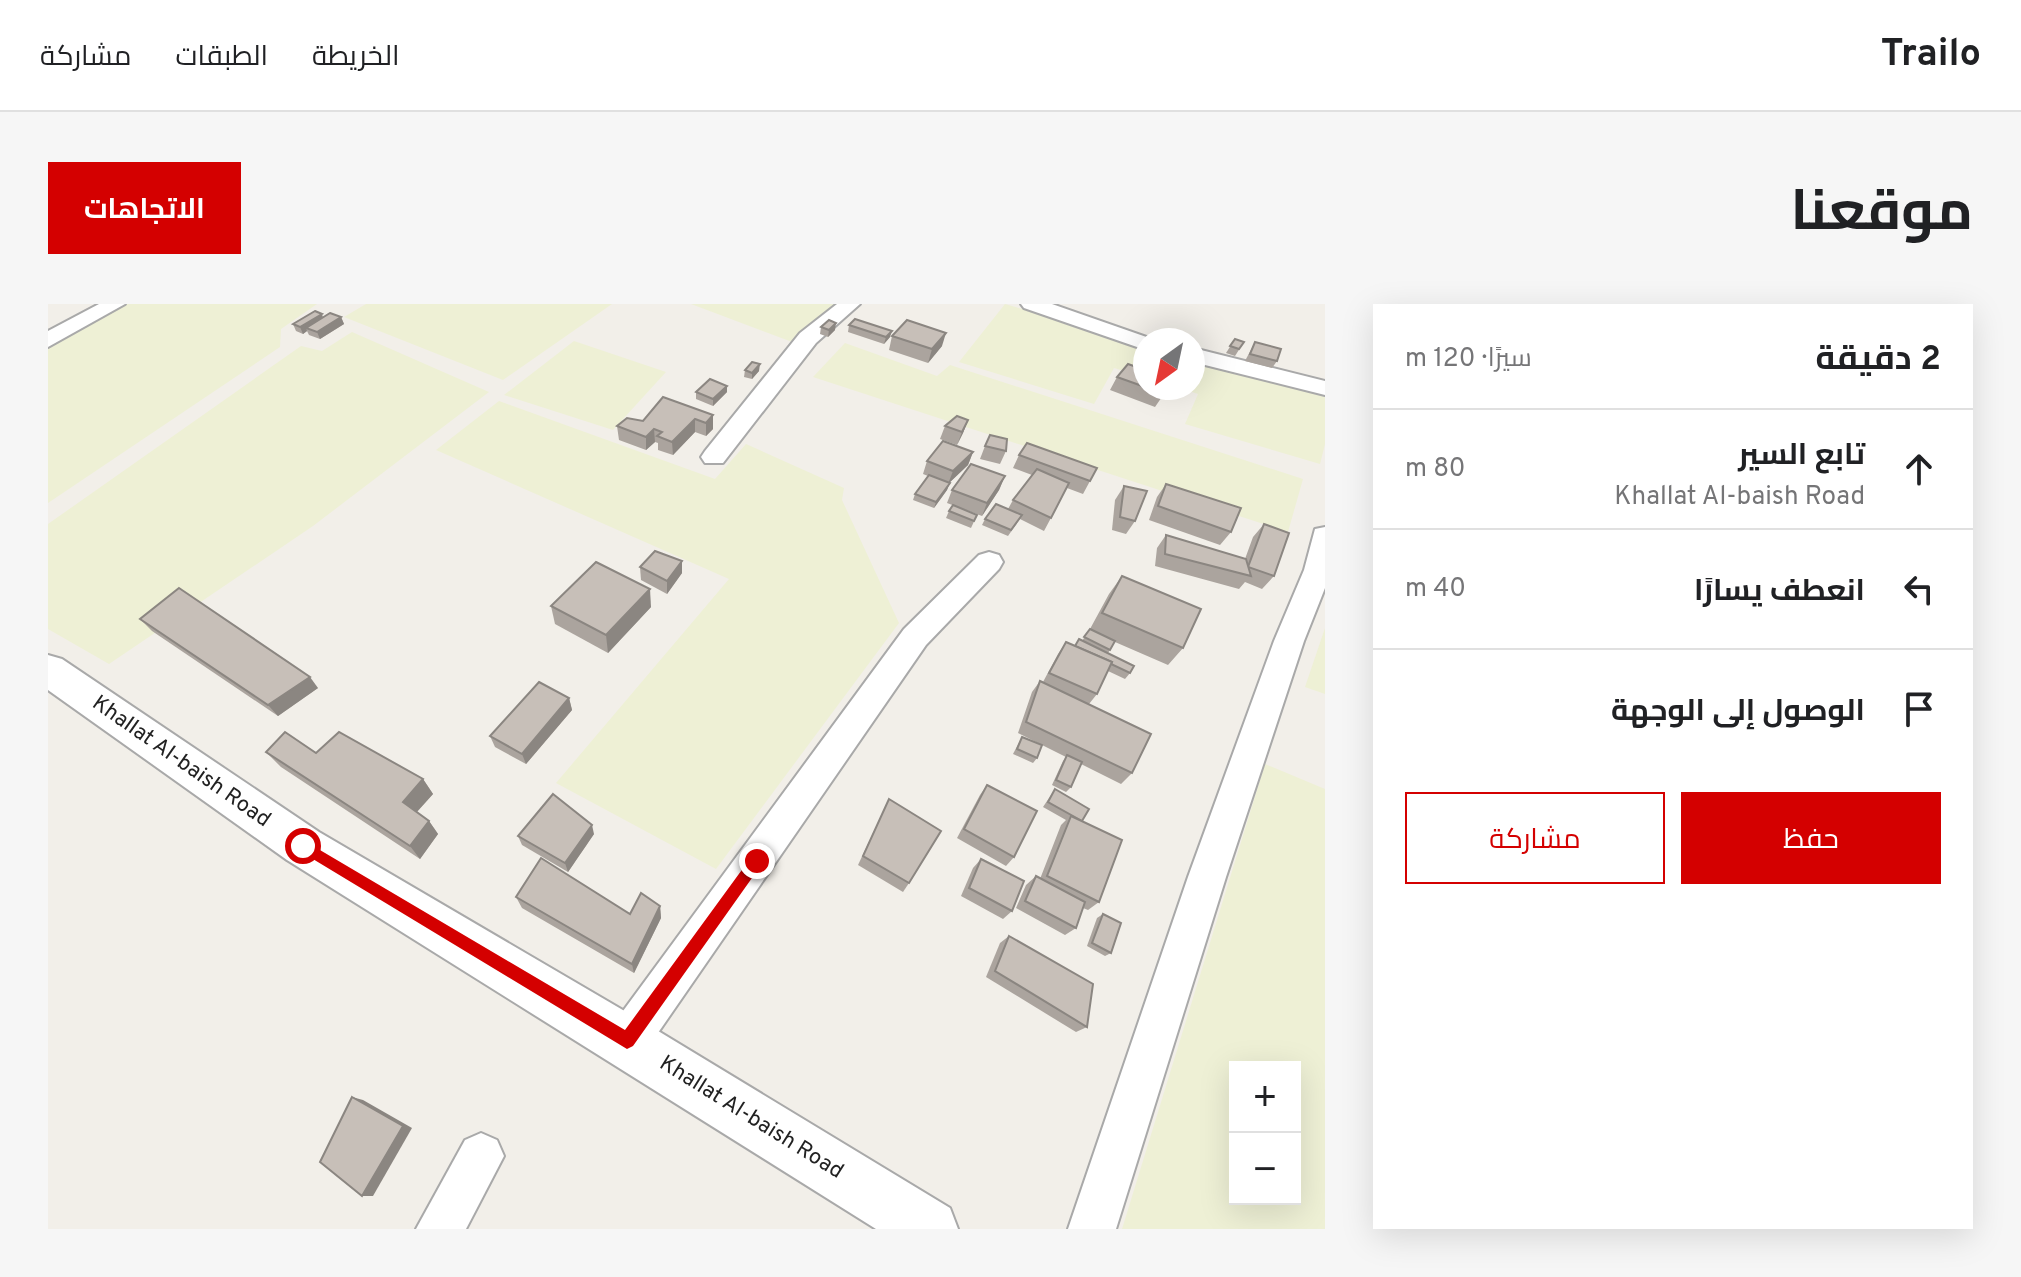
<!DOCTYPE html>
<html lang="ar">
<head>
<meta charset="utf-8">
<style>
	body { margin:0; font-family:Overpass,Cairo,sans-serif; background:#f6f6f6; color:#202124; direction:rtl }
	.controls { position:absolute; right:24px; bottom:24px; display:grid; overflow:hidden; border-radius:0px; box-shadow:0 8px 32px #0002 }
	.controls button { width:72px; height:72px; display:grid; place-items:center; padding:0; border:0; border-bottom:2px solid #e0e0e0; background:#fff; color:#202124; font:40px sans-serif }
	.compass { position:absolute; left:1085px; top:24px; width:72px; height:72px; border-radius:50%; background:#fff; box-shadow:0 8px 32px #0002; rotate:213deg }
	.stop { position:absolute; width:24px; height:24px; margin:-18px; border:6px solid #d40000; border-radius:50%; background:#fff }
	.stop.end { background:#d40000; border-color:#fff; box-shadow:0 2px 8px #0008 }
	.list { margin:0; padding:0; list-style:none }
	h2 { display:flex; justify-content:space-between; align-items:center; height:104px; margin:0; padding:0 32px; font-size:34px }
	h2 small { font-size:26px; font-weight:400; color:#757577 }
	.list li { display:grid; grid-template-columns:52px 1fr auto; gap:24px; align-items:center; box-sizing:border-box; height:120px; padding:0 32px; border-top:2px solid #e0e0e0 }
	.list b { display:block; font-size:30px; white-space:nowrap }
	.list p { margin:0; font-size:26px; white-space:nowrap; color:#757577 }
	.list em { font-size:26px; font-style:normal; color:#757577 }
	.actions { display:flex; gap:16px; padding:24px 32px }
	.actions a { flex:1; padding:18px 0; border:2px solid #d40000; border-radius:0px; text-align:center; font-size:28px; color:#d40000 }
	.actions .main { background:#d40000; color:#fff }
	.icon { flex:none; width:44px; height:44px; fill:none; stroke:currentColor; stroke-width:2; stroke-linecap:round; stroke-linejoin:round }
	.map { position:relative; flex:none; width:1277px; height:925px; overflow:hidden; direction:ltr; border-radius:0px }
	header { display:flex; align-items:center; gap:48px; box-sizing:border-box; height:112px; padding:0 40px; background:#fff; border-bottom:2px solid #e0e0e0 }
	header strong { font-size:38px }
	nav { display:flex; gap:44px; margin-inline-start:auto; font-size:28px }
	.intro { display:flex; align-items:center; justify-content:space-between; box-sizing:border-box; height:192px; padding:0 48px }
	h1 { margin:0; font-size:56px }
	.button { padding:20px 36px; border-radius:0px; background:#d40000; color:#fff; font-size:28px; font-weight:700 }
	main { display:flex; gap:48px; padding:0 48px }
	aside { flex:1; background:#fff; border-radius:0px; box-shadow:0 8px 32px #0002 }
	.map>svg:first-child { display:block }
</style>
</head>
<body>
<header>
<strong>Trailo</strong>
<nav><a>الخريطة</a><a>الطبقات</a><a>مشاركة</a></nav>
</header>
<div class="intro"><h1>موقعنا</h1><a class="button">الاتجاهات</a></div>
<main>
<aside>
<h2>2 دقيقة<small>سيرًا · 120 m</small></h2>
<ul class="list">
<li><svg class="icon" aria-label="ahead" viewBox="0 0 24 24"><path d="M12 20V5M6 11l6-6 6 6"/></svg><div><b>تابع السير</b><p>Khallat Al-baish Road</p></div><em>80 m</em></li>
<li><svg class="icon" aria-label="left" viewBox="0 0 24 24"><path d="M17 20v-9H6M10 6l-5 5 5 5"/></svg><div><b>انعطف يسارًا</b></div><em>40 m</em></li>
<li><svg class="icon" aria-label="arrive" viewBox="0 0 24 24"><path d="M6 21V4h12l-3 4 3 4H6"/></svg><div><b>الوصول إلى الوجهة</b></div></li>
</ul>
<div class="actions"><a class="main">حفظ</a><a>مشاركة</a></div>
</aside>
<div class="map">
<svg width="1277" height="925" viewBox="0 0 1277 925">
	<rect width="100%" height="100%" fill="#f2efe9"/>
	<g fill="#eef0d5" fill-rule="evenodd">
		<path d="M70,0H269L233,25L232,43L0,199V40Z"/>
		<path d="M318,0H564L455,76L296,13Z"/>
		<path d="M643,0H793L747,39Z"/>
		<path d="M957,0L1097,40V73L1066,64L1046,100L911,58Z"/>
		<path d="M304,28L441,88L265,222L61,360L0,325V220L253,42L274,47Z"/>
		<path d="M526,37L618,68L565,126L456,91Z"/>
		<path d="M797,39L889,72L902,61L1255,175L1240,228L765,73Z"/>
		<path d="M1145,54L1277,93V140L1272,160L1137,120L1150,90L1132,84H1145Z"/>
		<path d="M451,97L667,175L698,140L796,184L794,196L851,319L668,565L508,479L681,275L388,146Z"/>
		<path d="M1277,324V390L1257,383Z"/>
		<path d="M1217,460L1277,485V925H1074ZM1187,763H1247V895H1187Z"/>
	</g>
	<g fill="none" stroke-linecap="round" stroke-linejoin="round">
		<defs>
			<g id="minor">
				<path d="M51,0H77L0,43V27Z"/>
				<path d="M789,0H812L768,39L675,159H657L653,153L657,147L752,29Z"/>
				<path d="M973,0H1004L1107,36H1097V45L1089,43L976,4Z"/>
				<path d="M1145,44L1277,77V91L1145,58Z"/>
				<path d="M1277,223V284L1256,337L1178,573L1068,925H1020L1140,573L1226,337L1256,266L1267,225Z"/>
				<path d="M941,248L951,251L955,258L951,265L878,341L594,752L579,758L564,752L558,737L564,722L856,325L931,251Z"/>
				<path d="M433,829L449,836L456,852L418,925H368L417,836Z"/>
			</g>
			<path id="tertiary" d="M0,351L14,355L271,528L597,719L902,904L910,925H828L239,556L0,386Z"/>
		</defs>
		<use href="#minor" stroke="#a9a9a9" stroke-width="4"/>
		<use href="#tertiary" stroke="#a9a9a9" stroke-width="4"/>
		<use href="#minor" fill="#fff" fill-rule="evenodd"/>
		<use href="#tertiary" fill="#fff" fill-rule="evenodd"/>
	</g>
	<g fill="#aba49e">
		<path d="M293,13L296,20L272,35L261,31L259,27L255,30L248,27L245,20L275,14Z"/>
		<path d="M801,21L842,33L836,40L800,28Z"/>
		<path d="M773,23L787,26L780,33L772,30Z"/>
		<path d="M844,32L894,42L880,59L841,46Z"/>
		<path d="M1187,35L1196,38L1187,52L1178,49Z"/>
		<path d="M1207,38L1229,57L1224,64L1197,57Z"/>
		<path d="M697,66L711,67L704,75L696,73Z"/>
		<path d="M1097,66V84H1120L1107,103L1062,86L1069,73Z"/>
		<path d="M679,82V88L665,102L648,95V88Z"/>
		<path d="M665,111V125L658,132L647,128L625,151L610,146V139L607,138L598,146L571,136L569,122L595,117Z"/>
		<path d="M920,116L915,129L909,141L892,135L897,122Z"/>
		<path d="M937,142L958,147L952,160L932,155Z"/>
		<path d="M925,148L920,161L901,179L899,186L886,204L865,196L867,190L880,172L875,170L879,157Z"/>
		<path d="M971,151L1049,164L1035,190L1019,184L996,227L972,215L960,232L934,221L937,215L960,205L965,196L984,171L965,164Z"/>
		<path d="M957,172L951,186L934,212L899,199L904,186Z"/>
		<path d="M1118,180L1183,228L1172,241L1101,216L1109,193Z"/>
		<path d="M1076,182L1087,217L1078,230L1064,226L1067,196Z"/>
		<path d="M901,207L929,211L923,224L898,214Z"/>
		<path d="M1216,220L1226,272L1214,285L1197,278L1191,285L1107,262L1109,244L1118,231L1197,255L1205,233Z"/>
		<path d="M634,257V269L619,290L593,276L592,263Z"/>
		<path d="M1074,272L1135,344L1120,361L1067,338L1060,349L1082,369L1077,375L1060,367L1049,390L1041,400L1084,469L1073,480L1033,460L1023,483L1018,488L1004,481L1015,457L1018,453L970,429L984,388L992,377L995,378L1010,350L1018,338L1027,342L1034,337L1042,325L1061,290Z"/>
		<path d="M503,302L603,303L560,349L507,320Z"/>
		<path d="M92,315L270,384L230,412L104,327Z"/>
		<path d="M521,394L524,406L478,460L447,443L442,432Z"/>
		<path d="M974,433L989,454L985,459L965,450Z"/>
		<path d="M218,448L268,449L375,475L385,490L369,508L381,517L390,530L372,555L233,463Z"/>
		<path d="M939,481L966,553L958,562L909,534L932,491Z"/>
		<path d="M1007,485L1034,517L1051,598L1040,606L1035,604L1028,624L1017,631L968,604L978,581L988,572L992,575L1013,521L1018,516L995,503Z"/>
		<path d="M841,495L861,579L855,588L810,561Z"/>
		<path d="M546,530L520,568L474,541L470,532Z"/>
		<path d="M933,555L964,607L955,615L913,592L925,564Z"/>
		<path d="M468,593L582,610L612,602L613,614L586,669L474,604Z"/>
		<path d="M1055,610L1063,649L1057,652L1039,642L1049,614Z"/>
		<path d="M961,632L1039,723L1028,728L938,673L952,639Z"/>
	</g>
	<g fill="#8b8681">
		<path d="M274,10L276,17L258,24L259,27L255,30L252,23Z"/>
		<path d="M293,13L296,20L272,35L269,28Z"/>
		<path d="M788,19L787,26L780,33L781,26Z"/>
		<path d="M844,27L842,33L836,40L838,33Z"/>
		<path d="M898,29L894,42L880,59L884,45Z"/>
		<path d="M712,60L711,67L704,75V69Z"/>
		<path d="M679,82V88L665,102V95Z"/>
		<path d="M665,111V125L658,132V119Z"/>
		<path d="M647,115V128L625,151L624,138Z"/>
		<path d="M920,116L915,129L909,141L914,128Z"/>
		<path d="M606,125L607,138L598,146V133Z"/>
		<path d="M925,148L920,161L900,180L905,167Z"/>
		<path d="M957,172L951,186L934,212L939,199Z"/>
		<path d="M902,179L899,186L886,204L888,198Z"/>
		<path d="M634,257V269L619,290V277Z"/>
		<path d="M602,285L603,303L560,349L558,331Z"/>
		<path d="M262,373L270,384L230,412L220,401Z"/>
		<path d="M521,394L524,406L478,460L474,450Z"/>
		<path d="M375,475L385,490L365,512L355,498Z"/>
		<path d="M381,517L390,530L372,555L362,542Z"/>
		<path d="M544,521L546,530L520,568L517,559Z"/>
		<path d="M612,602L613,614L586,669L584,660Z"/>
		<path d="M304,793L315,796L364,824L325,892H314Z"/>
	</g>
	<g fill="#c7bfb8" stroke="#8b8681" stroke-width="2">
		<path d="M267,7L274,10L252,23L245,20Z"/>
		<path d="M282,9L293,13L269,28L258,24Z"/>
		<path d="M807,15L844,27L838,33L801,21Z"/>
		<path d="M781,16L788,19L781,26L773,23Z"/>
		<path d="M859,16L898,29L884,45L844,32Z"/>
		<path d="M1187,35L1196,38L1191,45L1182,42Z"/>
		<path d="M1207,38L1233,45L1229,57L1202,50Z"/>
		<path d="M704,58L712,60L704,69L697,66Z"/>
		<path d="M1080,60L1097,66V83L1069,73Z"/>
		<path d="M662,75L679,82L665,95L648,88Z"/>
		<path d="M1100,84H1119L1115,89Z"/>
		<path d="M615,93L665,111L658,119L647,115L624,138L609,132L614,128L606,125L598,133L569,122L579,114L595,117Z"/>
		<path d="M909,112L920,116L914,128L897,122Z"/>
		<path d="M942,131L959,135L958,147L937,142Z"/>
		<path d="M895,137L925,148L905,167L879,157Z"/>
		<path d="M979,139L1049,164L1042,177L971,151Z"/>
		<path d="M923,160L957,172L939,199L904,186Z"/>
		<path d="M989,165L1021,179L1003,214L965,196Z"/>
		<path d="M881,171L902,179L888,198L867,190Z"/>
		<path d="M1118,180L1193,204L1183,228L1110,202Z"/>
		<path d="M1076,182L1099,187L1087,217L1072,213Z"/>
		<path d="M948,200L974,211L963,226L937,215Z"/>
		<path d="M905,201L929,211L926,217L901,207Z"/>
		<path d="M1216,220L1241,229L1226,272L1200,263Z"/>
		<path d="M1118,231L1198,255L1203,272L1117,250Z"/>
		<path d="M607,247L634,257L619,277L592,263Z"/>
		<path d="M548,258L602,285L558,331L503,302Z"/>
		<path d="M1074,272L1153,305L1135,344L1054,309Z"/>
		<path d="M131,284L262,373L220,401L92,315Z"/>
		<path d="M1042,325L1067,337L1062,346L1036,333Z"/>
		<path d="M1031,335L1086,362L1082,369L1063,360L1064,358L1027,342Z"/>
		<path d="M1018,338L1064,358L1049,390L1001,369Z"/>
		<path d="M992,377L1103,430L1084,469L978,418Z"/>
		<path d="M491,378L521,394L474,450L442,432Z"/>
		<path d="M237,428L268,449L291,428L375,475L355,498L381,517L362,542L218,448Z"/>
		<path d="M974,433L994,441L989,454L969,445Z"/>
		<path d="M1019,451L1034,458L1023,483L1008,476Z"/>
		<path d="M939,481L989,507L966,553L916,525Z"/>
		<path d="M1007,485L1041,505L1034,517L1000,498Z"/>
		<path d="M505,490L544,521L517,559L470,532Z"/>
		<path d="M841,495L893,527L861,579L815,552Z"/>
		<path d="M1023,512L1074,536L1051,598L999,572Z"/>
		<path d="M493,554L582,610L593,589L612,602L584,660L468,593Z"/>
		<path d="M933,555L976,577L964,607L921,584Z"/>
		<path d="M988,572L1037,598L1028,624L977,597Z"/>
		<path d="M1055,610L1073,619L1063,649L1044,639Z"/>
		<path d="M961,632L1045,680L1039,723L947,667Z"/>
		<path d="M304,793L355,822L314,892L272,858Z"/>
	</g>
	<path fill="#d40000" d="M255,536L577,726L704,552H714L716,557L585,742L579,745L250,546V538Z"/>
	<g text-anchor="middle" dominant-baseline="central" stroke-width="7" stroke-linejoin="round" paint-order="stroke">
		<g font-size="22" fill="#222" stroke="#fff">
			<text transform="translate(133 458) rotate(35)">Khallat Al-baish Road</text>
			<text transform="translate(703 814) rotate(32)">Khallat Al-baish Road</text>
		</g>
	</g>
</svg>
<div class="controls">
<button>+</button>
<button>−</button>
</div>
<svg class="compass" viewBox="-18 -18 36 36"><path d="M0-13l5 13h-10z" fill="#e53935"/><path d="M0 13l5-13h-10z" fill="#757577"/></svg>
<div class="stop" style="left:255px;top:542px"></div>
<div class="stop end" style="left:709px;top:557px"></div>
</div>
</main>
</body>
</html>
